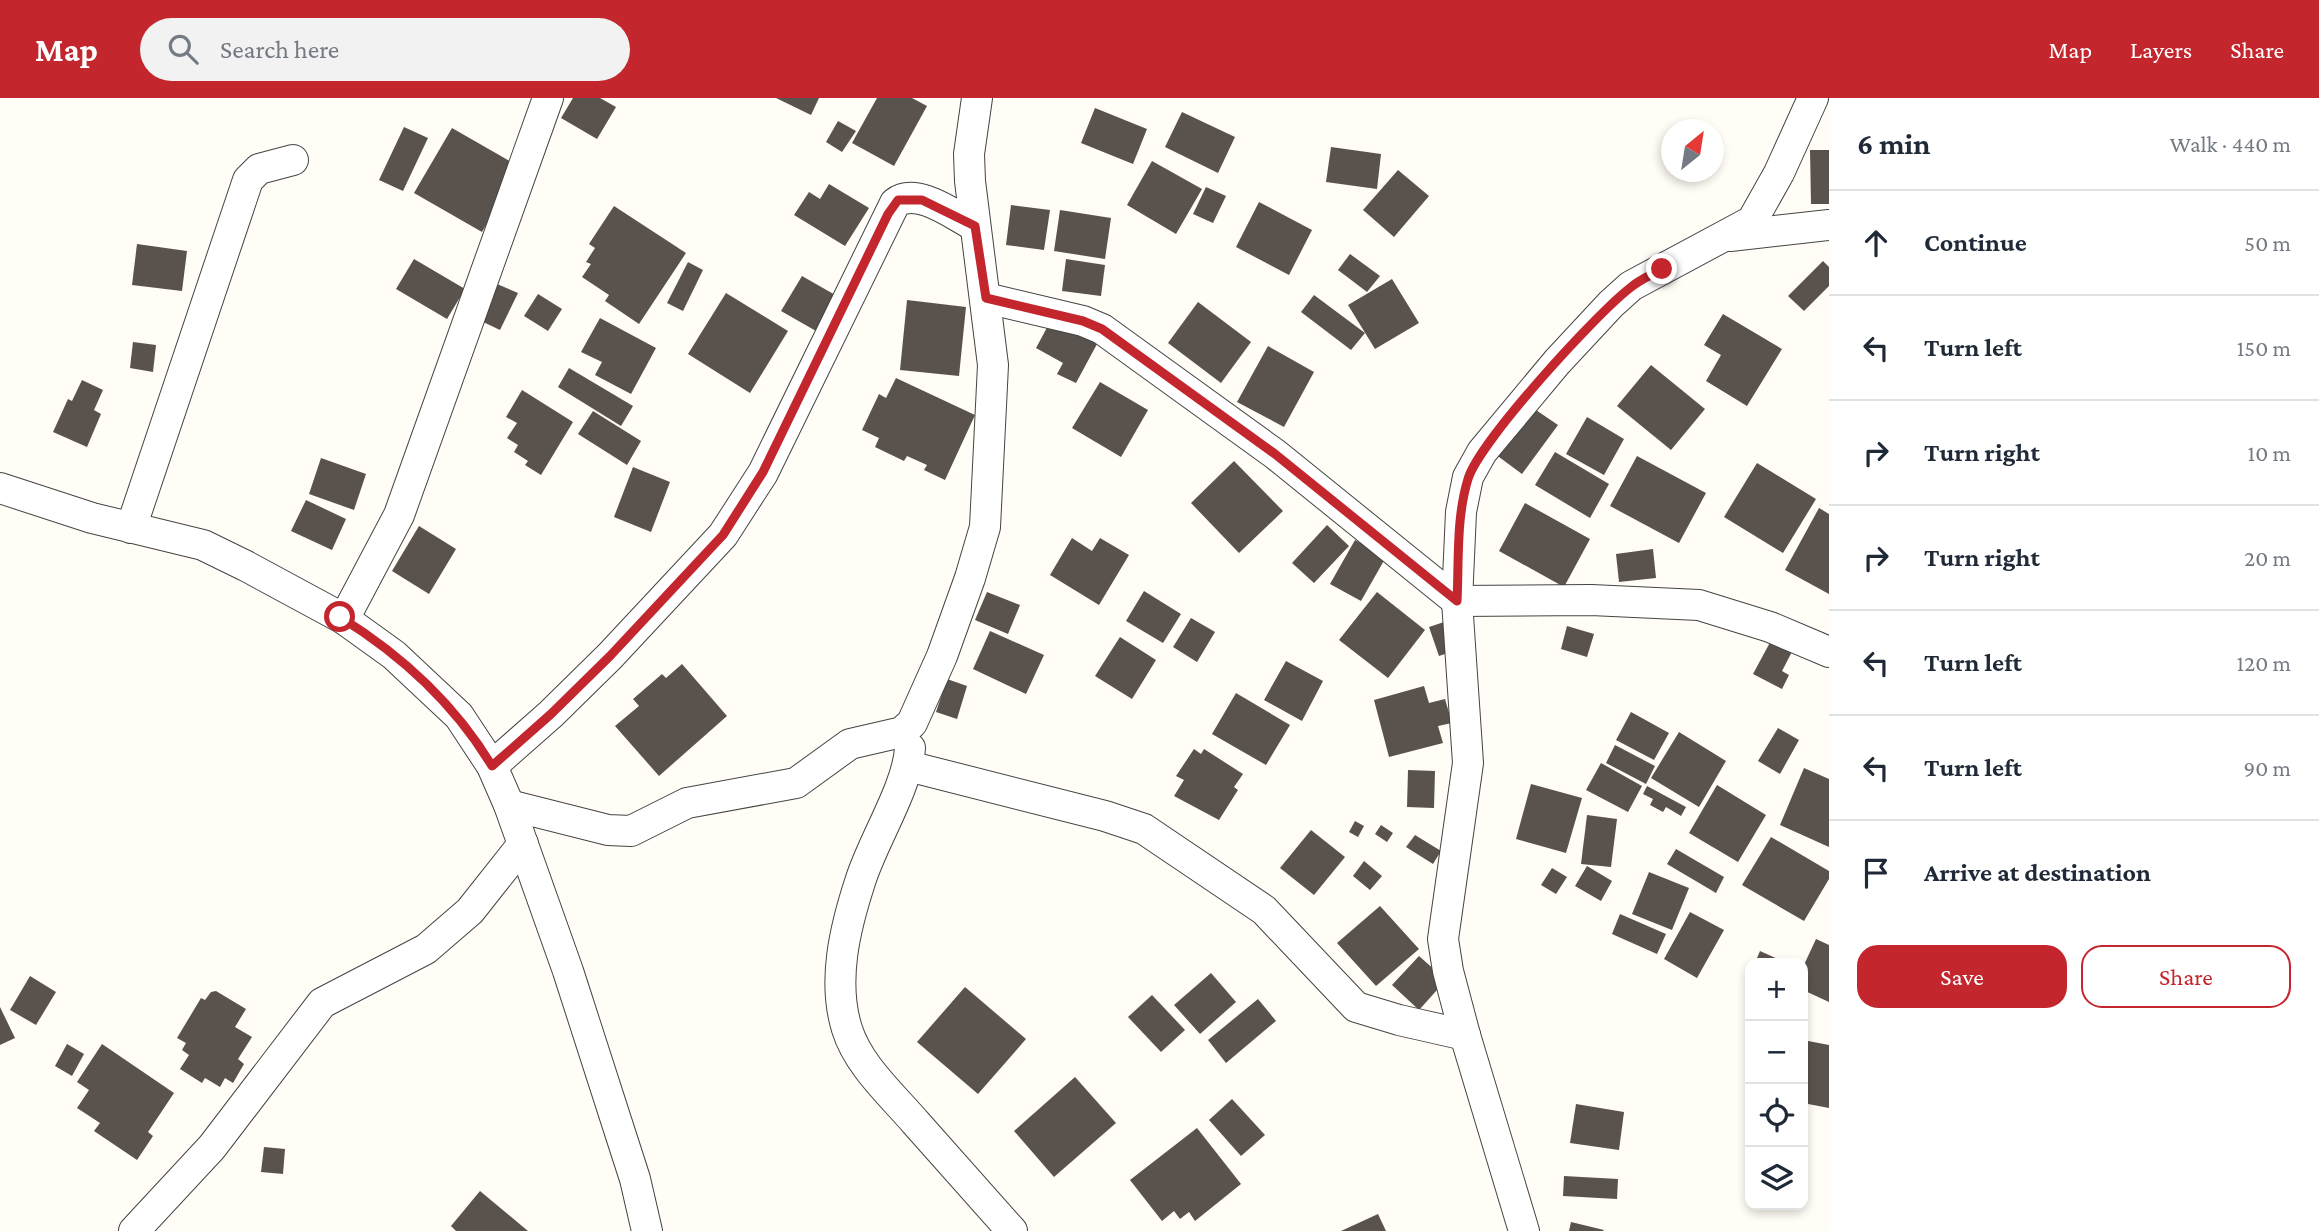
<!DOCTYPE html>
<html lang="en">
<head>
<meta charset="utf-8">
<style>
	body { margin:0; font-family:"Crimson Pro",serif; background:#f2f2f3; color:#1f2937 }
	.controls { position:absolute; right:21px; bottom:21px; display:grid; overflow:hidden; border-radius:14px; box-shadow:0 4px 10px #0003 }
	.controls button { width:63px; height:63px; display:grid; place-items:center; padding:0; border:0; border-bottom:2px solid #e0e1e3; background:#fff; color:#1f2937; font:35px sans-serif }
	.compass { position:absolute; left:1661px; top:21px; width:63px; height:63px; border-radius:50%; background:#fff; box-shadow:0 4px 10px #0003; rotate:30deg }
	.stop { position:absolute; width:21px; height:21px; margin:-16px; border:5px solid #c4262e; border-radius:50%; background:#fff }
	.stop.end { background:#c4262e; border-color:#fff; box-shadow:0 2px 7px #0008 }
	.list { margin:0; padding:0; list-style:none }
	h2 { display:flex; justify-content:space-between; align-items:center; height:91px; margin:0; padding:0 28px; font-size:30px }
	h2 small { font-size:23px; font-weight:400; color:#747a83 }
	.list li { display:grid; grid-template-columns:46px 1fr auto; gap:21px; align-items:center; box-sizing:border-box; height:105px; padding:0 28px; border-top:2px solid #e0e1e3 }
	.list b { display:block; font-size:26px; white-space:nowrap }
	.list em { font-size:23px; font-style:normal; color:#747a83 }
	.actions { display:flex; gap:14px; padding:21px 28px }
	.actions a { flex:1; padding:16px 0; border:2px solid #c4262e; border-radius:21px; text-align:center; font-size:24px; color:#c4262e }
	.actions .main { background:#c4262e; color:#fff }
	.icon { flex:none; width:38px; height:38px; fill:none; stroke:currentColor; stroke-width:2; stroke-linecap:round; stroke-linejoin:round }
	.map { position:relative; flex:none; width:1829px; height:1133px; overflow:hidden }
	header { display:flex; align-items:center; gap:42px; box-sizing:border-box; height:98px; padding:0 35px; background:#c4262e; color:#fff }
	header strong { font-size:33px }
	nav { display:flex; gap:38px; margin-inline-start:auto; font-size:24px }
	.search { width:490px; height:63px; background:#f2f2f3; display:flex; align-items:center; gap:18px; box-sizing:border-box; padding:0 24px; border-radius:38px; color:#747a83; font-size:26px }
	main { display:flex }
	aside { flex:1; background:#fff }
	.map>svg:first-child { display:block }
</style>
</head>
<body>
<header>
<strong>Map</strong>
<div class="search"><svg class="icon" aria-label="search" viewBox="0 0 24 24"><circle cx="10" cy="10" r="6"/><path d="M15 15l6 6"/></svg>Search here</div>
<nav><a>Map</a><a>Layers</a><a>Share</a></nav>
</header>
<main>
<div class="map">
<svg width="1829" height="1133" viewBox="0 0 1829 1133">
	<rect width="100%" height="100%" fill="#fffdf5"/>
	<g fill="#5a524d">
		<path d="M573,0H600L616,9L597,41L561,20Z"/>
		<path d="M776,0H819L811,17Z"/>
		<path d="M877,0H912L927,8L894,68L852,45Z"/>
		<path d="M1095,10L1147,31L1133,66L1081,45Z"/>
		<path d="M1182,14L1235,39L1218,75L1165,49Z"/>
		<path d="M838,23L856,33L842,54L826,44Z"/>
		<path d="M404,29L428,40L403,93L379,82Z"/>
		<path d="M452,30L520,69L482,134L414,95Z"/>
		<path d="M1331,49L1381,56L1377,91L1326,84Z"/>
		<path d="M1810,52H1829V106H1811Z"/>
		<path d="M1152,63L1202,91L1176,136L1127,107Z"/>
		<path d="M1398,72L1429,98L1394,139L1363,112Z"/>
		<path d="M829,86L869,110L845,148L794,117L809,94L820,101Z"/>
		<path d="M1206,89L1226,98L1213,125L1193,116Z"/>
		<path d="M1259,104L1312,132L1289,177L1236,149Z"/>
		<path d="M1011,107L1050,112L1044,152L1006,147Z"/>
		<path d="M614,108L686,155L639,226L605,203L609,197L582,179L591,166L586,164L595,150L589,146Z"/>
		<path d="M1060,112L1111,120L1105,161L1054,153Z"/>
		<path d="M137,146L187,153L182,193L132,187Z"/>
		<path d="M1350,156L1380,178L1367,194L1338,172Z"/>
		<path d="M414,161L465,191L447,221L396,191Z"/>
		<path d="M1066,161L1105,167L1101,198L1062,193Z"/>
		<path d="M1823,163L1829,169V188L1804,213L1788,198Z"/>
		<path d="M688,164L703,172L683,213L667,205Z"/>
		<path d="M802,178L844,202L823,237L781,213Z"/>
		<path d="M1392,181L1419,225L1375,251L1348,207Z"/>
		<path d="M497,186L518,195L500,232L479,222Z"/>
		<path d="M726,195L788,233L750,295L688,256Z"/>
		<path d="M538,196L562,211L548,233L524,218Z"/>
		<path d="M1314,197L1365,235L1351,252L1301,214Z"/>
		<path d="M907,202L966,209L959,278L900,272Z"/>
		<path d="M1198,204L1251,244L1221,285L1168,245Z"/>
		<path d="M1723,216L1782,251L1747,308L1706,283L1721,257L1704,247Z"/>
		<path d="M600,220L656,250L631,296L595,277L602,264L581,254Z"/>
		<path d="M1070,223L1097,246L1076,285L1057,276L1063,265L1036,250L1050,224Z"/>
		<path d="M133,244L156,247L153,274L130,270Z"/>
		<path d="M1268,248L1314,274L1284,329L1237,304Z"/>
		<path d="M1651,267L1705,311L1671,352L1617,308Z"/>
		<path d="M569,270L633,308L621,328L558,289Z"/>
		<path d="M896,280L975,317L945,382L924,372L927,367L907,358L904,363L875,349L879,340L862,332L879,296L886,300Z"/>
		<path d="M82,282L103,292L94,312L101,316L87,349L53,334L68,301L72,303Z"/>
		<path d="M1100,284L1148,312L1121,359L1072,330Z"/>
		<path d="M522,292L573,324L541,377L525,367L528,363L514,354L518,347L507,340L517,325L506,319Z"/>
		<path d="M1530,308L1558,327L1522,376L1495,356Z"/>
		<path d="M593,313L641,343L627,367L578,336Z"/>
		<path d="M1587,319L1624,341L1604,377L1566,356Z"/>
		<path d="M1555,354L1609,386L1590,420L1535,387Z"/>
		<path d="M1637,358L1706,395L1679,445L1610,408Z"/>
		<path d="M321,360L366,376L354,412L309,396Z"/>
		<path d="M1234,363L1283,413L1239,455L1191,405Z"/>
		<path d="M1757,365L1816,401L1783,455L1724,419Z"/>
		<path d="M633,369L670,384L651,434L614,419Z"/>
		<path d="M306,402L346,421L332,452L291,433Z"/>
		<path d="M1525,405L1590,441L1564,489L1499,453Z"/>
		<path d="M1819,410L1829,416V496L1785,472Z"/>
		<path d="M1327,427L1349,448L1314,485L1292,465Z"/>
		<path d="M419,428L456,451L429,496L392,473Z"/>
		<path d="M1072,440L1092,453L1100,440L1129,457L1099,507L1050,477Z"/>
		<path d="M1355,442L1386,459L1361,503L1330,486Z"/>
		<path d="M1653,451L1656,480L1619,484L1616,456Z"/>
		<path d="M1144,493L1181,516L1163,545L1126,523Z"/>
		<path d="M987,494L1020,507L1008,536L975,522Z"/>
		<path d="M1377,494L1425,532L1388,580L1339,542Z"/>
		<path d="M1191,520L1215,534L1197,564L1173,549Z"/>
		<path d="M1447,523L1457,552L1439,558L1429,529Z"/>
		<path d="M1567,528L1594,536L1587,559L1561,551Z"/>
		<path d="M990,533L1044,557L1026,596L973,571Z"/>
		<path d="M1774,537L1795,548L1782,573L1789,577L1782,591L1753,576Z"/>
		<path d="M1120,539L1156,562L1132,601L1095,578Z"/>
		<path d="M1286,563L1323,583L1302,623L1264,602Z"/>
		<path d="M682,566L727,618L659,678L615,628L639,608L633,601L662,576L666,580Z"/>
		<path d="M947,581L967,588L957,621L936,614Z"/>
		<path d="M1424,588L1429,605L1445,601L1452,625L1438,628L1443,645L1389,659L1374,602Z"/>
		<path d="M1236,595L1290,627L1266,667L1212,636Z"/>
		<path d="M1631,614L1669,635L1654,662L1616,642Z"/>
		<path d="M1778,630L1799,642L1780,676L1758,663Z"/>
		<path d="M1679,634L1726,663L1699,709L1651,680Z"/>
		<path d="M1615,647L1655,668L1646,686L1606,665Z"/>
		<path d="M1194,651L1201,656L1204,651L1243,676L1234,689L1238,692L1219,722L1174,698L1184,682L1176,678Z"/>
		<path d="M1601,665L1642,688L1628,714L1586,692Z"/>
		<path d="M1804,670L1829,681V749L1780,727Z"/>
		<path d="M1408,672L1435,673L1434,710L1407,709Z"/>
		<path d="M1531,686L1582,700L1566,755L1516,741Z"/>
		<path d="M1717,687L1766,717L1738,764L1689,735Z"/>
		<path d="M1647,688L1686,709L1681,718L1666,709L1663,714L1650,707L1653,701L1643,696Z"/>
		<path d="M1587,717L1617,721L1611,769L1581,766Z"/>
		<path d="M1355,723L1364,728L1358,739L1349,734Z"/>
		<path d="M1381,727L1393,735L1387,744L1375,736Z"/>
		<path d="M1311,732L1345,759L1314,797L1280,770Z"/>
		<path d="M1415,737L1441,753L1433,766L1406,749Z"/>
		<path d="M1771,739L1829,773V781L1804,823L1742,787Z"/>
		<path d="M1676,751L1724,779L1716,795L1667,766Z"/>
		<path d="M1364,763L1382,778L1370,792L1353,778Z"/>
		<path d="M1587,768L1612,783L1601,803L1575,788Z"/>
		<path d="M1552,770L1567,779L1556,796L1541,787Z"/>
		<path d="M1649,774L1689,790L1672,832L1632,816Z"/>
		<path d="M1380,808L1419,851L1376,888L1337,845Z"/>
		<path d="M1690,814L1724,832L1697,880L1664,861Z"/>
		<path d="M1620,816L1666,836L1657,856L1612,836Z"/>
		<path d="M1816,841L1829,847V904L1803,892V869Z"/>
		<path d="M1760,853L1787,865H1755Z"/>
		<path d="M1419,858L1446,882L1419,912L1392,887Z"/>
		<path d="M1211,875L1236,904L1200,936L1174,907Z"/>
		<path d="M30,878L56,894L36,927L10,912Z"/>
		<path d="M965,889L1026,941L978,996L917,944Z"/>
		<path d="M216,893L246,911L235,929L252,939L238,961L244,966L233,985L225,980L220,989L205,980L202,985L180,971L189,957L182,952L186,945L177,940L201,900L205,902L211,894Z"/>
		<path d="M1152,897L1185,932L1161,954L1128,919Z"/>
		<path d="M1258,901L1276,923L1226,965L1208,942Z"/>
		<path d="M0,909L15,940L0,947Z"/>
		<path d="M1803,942L1829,947V1010L1803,1005Z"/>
		<path d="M67,946L84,956L72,978L55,968Z"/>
		<path d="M102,946L174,995L148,1034L153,1038L137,1062L94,1033L100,1025L77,1010L89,992L77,984Z"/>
		<path d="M1075,979L1116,1025L1054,1079L1014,1033Z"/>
		<path d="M1232,1001L1265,1037L1241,1058L1209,1022Z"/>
		<path d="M1576,1006L1624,1014L1619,1052L1570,1045Z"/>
		<path d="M1197,1030L1241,1086L1195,1123L1189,1114L1180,1121L1174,1113L1162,1123L1130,1082Z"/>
		<path d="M264,1049L285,1051L283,1076L261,1074Z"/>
		<path d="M1564,1078L1618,1081L1617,1101L1563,1098Z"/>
		<path d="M480,1093L528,1133H456L451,1128Z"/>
		<path d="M1378,1116L1386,1133H1341Z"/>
		<path d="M1571,1124L1604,1132L1603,1133H1569Z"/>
	</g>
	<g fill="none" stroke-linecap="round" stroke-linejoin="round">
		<defs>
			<g id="street">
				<path d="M1730,138L1829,127"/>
				<path d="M986,200L1083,223L1102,231L1275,356L1457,503L1591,502L1699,507L1770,529L1829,554"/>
				<path d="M0,390L92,420L203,447L246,468L344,521L394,557L459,618L492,668L509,707L568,873L635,1081L647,1133"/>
				<path d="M131,430L248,82L259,71L293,62"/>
				<path d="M344,521L399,417L548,0"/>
				<path d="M910,650C908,689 872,744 860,784C845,830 832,883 847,931C858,967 892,997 916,1025C948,1061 980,1097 1012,1133"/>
				<path d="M492,668L551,616L610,558L723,437L763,375L895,105C917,88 955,118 975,128"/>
				<path d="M908,668L1105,718L1144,731L1264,812L1356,909L1399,922L1465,937"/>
				<path d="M509,707L608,732L631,733L687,705L796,685L850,646L902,634L912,625L942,558L970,480L985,429L993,267L970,83L969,56L977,0"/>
				<path d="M134,1133L212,1049L322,905L426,851L470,813L523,746"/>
				<path d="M1524,1133L1465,937L1448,873L1443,841L1468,665L1457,503L1461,414L1468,379L1482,354L1557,264L1611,206L1631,188L1752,123L1779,75L1813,0"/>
			</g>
		</defs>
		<use href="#street" stroke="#444" stroke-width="32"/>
		<use href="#street" stroke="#fff" stroke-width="30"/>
	</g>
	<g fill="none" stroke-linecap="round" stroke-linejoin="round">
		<path stroke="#c4262e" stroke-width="9" d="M340,519C403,558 454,605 492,668L551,616L610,558L723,437L763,374L888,116L898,102H922L975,128L986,200L1083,223L1102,231L1275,356L1457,503C1459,463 1456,420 1468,381C1479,344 1596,216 1630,190C1639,182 1651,177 1662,171"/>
	</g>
</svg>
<div class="controls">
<button>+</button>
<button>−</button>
<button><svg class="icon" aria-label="locate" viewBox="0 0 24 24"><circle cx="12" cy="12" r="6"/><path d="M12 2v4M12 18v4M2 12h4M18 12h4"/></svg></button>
<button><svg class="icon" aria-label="layers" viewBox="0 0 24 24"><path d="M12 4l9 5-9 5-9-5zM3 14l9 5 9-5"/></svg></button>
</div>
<svg class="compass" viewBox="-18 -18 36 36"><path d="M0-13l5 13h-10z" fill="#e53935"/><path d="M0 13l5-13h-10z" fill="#747a83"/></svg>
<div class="stop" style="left:340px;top:519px"></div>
<div class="stop end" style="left:1662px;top:171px"></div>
</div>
<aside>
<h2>6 min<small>Walk · 440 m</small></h2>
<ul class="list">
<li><svg class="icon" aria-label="ahead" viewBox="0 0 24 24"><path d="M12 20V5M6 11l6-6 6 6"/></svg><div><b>Continue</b></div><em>50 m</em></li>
<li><svg class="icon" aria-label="left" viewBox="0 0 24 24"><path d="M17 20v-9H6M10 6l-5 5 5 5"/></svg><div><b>Turn left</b></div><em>150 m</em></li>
<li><svg class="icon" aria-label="right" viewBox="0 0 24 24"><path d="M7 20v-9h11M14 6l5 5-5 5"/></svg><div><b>Turn right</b></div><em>10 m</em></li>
<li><svg class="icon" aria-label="right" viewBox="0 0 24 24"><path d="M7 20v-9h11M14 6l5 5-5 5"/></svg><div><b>Turn right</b></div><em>20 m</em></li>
<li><svg class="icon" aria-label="left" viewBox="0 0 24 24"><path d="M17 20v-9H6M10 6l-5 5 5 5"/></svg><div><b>Turn left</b></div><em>120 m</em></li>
<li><svg class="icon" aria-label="left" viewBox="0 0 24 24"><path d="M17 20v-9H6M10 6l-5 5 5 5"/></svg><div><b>Turn left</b></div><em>90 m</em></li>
<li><svg class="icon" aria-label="arrive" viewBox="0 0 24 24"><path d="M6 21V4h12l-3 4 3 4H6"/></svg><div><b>Arrive at destination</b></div></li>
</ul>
<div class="actions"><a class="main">Save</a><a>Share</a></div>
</aside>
</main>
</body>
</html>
